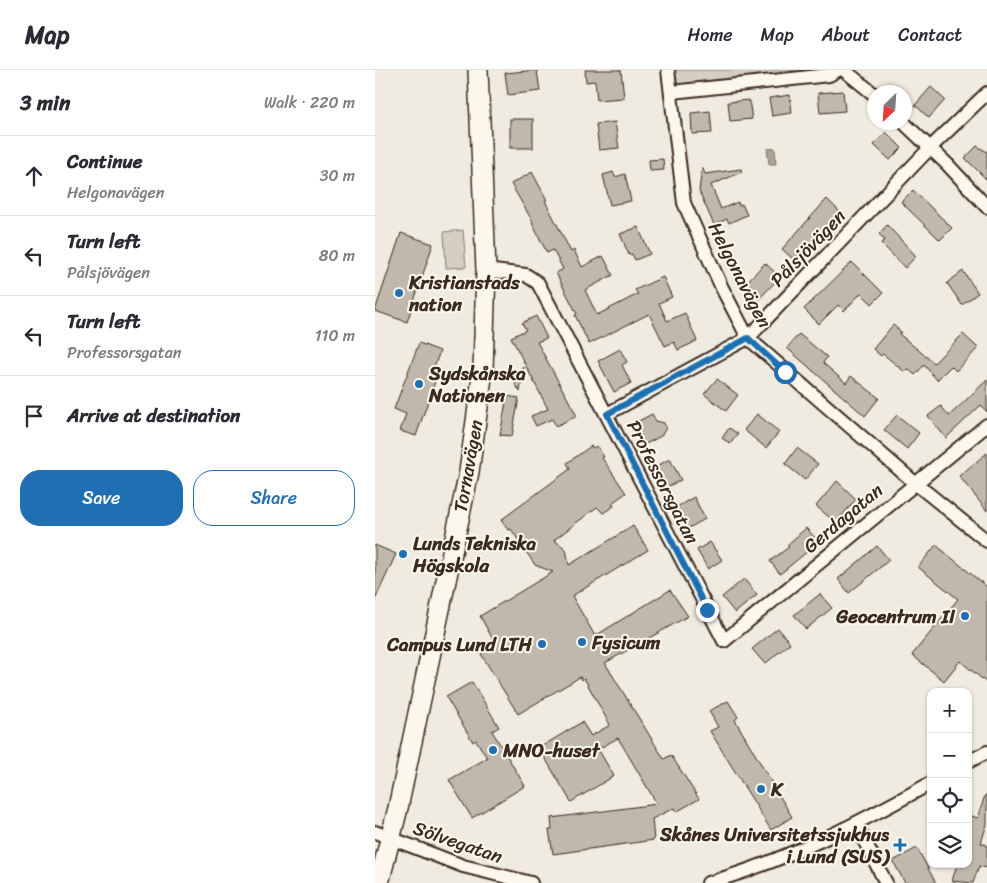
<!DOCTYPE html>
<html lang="en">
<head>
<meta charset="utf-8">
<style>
	body { margin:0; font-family:Sriracha,sans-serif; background:#f2f2f3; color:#2b2b33 }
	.controls { position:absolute; right:15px; bottom:15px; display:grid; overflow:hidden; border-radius:10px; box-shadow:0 1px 4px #0004 }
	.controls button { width:45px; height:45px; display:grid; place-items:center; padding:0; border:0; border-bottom:1px solid #e1e1e2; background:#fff; color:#2b2b33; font:25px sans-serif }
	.compass { position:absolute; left:492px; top:15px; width:45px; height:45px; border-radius:50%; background:#fff; box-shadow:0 1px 4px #0004; rotate:205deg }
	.stop { position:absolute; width:15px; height:15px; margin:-11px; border:4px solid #1f6fb2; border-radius:50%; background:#fff }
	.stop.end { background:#1f6fb2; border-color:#fff; box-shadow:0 1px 5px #0008 }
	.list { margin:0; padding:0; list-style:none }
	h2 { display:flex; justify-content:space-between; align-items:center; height:65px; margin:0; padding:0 20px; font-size:21px }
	h2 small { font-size:16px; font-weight:400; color:#7c7c81 }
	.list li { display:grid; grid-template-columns:32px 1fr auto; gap:15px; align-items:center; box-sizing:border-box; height:80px; padding:0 20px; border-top:1px solid #e1e1e2 }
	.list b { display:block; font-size:19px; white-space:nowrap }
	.list p { margin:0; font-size:16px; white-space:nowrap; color:#7c7c81 }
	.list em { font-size:16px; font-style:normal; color:#7c7c81 }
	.actions { display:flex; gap:10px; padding:15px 20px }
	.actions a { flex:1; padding:11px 0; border:1px solid #1f6fb2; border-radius:20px; text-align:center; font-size:18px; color:#1f6fb2 }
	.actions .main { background:#1f6fb2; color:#fff }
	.icon { flex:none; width:28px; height:28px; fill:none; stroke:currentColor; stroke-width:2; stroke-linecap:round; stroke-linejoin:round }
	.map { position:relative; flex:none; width:612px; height:813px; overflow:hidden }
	header { display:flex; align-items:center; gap:30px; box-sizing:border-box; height:70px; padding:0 25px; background:#fff; border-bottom:1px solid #e1e1e2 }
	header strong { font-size:24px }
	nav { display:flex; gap:28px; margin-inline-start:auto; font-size:18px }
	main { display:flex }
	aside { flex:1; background:#fff }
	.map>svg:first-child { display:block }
</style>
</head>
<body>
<header>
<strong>Map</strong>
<nav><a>Home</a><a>Map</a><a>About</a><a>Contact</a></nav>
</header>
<main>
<aside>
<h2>3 min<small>Walk · 220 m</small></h2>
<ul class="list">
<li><svg class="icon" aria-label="ahead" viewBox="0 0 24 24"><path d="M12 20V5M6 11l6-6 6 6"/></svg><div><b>Continue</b><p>Helgonavägen</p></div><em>30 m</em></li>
<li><svg class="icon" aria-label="left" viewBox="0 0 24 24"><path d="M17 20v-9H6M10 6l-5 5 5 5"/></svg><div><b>Turn left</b><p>Pålsjövägen</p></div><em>80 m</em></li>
<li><svg class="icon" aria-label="left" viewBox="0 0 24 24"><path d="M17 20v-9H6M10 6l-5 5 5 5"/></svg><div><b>Turn left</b><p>Professorsgatan</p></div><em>110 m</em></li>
<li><svg class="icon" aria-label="arrive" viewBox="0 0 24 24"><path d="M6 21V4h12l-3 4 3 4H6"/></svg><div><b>Arrive at destination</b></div></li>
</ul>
<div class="actions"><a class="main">Save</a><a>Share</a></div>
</aside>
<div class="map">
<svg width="612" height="813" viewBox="0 0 612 813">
	<rect width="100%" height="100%" fill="#f0ebe0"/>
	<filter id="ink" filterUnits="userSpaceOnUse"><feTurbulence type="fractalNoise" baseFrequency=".02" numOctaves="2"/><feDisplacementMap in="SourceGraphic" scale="10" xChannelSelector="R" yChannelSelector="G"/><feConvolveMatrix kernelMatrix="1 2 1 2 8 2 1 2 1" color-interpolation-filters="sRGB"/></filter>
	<g filter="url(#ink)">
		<g fill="#d5cec3" stroke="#887c70">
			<path d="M293,0H463L297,22Z"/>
			<path d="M88,160L91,197L71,198L69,162Z"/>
		</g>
		<path fill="#aca397" stroke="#7f7367" d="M400,78L401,94H394L392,79Z"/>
		<g fill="#c0b8ad" stroke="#3b2a1e">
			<path d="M162,0L165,21L133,25L130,3Z"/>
			<path d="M210,0H246L249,28L222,30L220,11L211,12Z"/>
			<path d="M556,17L570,30L554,48L540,35Z"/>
			<path d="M468,21L470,41L445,43L443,23Z"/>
			<path d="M415,25L417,43L397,46L394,28Z"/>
			<path d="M374,30L377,49L355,51L353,32Z"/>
			<path d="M335,41L337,63L317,64L316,43Z"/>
			<rect x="135" y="49" width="23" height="29"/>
			<path d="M240,52L244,78L224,80L221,54Z"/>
			<path d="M511,62L527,78L515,90L499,75Z"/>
			<path d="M602,76L612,82V110L590,88Z"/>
			<path d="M288,89L289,100L275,101L274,90Z"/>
			<path d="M327,97L330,104L366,99L367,102L336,115L346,139L363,132L364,136L367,134L372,145L354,153L352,149L339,155L324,121Z"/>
			<path d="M157,102L172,130L170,131L196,182L199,180L207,197L228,186L238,205L210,220L222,245L263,224L260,220L288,207L297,227L284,233L292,251L310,243L322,271L303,280L299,272L290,276L274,244L214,274L200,245L202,244L181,203L188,199L178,180L172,183L157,153L158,152L136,114Z"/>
			<path d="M238,102L240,107L250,104L256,131L235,135L228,105Z"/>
			<path d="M538,120L577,158L565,170L526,132Z"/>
			<path d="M452,129L466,143L419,190L407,179Z"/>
			<path d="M512,155L541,186L530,198L506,173L510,170L504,164Z"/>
			<path d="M263,157L275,184L260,190L257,184L254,185L245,164Z"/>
			<path d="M26,163L58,174L32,252L0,241Z"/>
			<path d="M477,192L508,223L497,234L486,223L469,241L463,235L444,254L429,239Z"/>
			<path d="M390,193L405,207L383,230L368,216Z"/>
			<path d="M588,201L603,223L587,235L572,213Z"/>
			<path d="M161,246L172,268L162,272L202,346L181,356L177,349L161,356L156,346L173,339L136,267L151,260L147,253Z"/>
			<path d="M518,255L526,262L524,264L559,293L588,264L603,278L581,301L576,296L562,310L549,295L540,305L533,299L530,302L508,284L506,286L498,279Z"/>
			<path d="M424,264L452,287L448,293L471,313L476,306L504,328L490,346L412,278Z"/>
			<path d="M44,273L65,281L58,300L63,303L41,366L25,361L31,344L19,339Z"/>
			<path d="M245,279L252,292L247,295L256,313L239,322L223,291Z"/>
			<path d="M149,297L145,322L135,305Z"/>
			<path d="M342,309L363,325L351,341L329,324Z"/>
			<path d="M612,310V342L606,335L571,368L553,346L566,336L574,346Z"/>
			<path d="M132,326L144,328L137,366L125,365Z"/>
			<path d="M277,344L281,351L289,353L291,358L286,366L267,376L256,355Z"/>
			<path d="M382,344L404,362L391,378L369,360Z"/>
			<path d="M522,345L544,363L532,379L509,360Z"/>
			<path d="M354,358L363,364L355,374L347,368Z"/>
			<path d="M216,376L218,378L222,376L229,387L227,388L251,423L237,433L239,436L228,443L222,437L179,470L191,479L194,495L258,456L273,480L197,526L220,566L295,520L313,546L230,593L289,689L296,685L324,729L301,742L299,738L277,749L279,770L178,784L174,760H177L176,748L282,734L243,668L223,679L239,706L196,732L164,678L207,652L216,666L235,655L209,608L207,610L205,607L143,644L106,584L121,575L105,546L178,502L160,495L136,459L133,460L126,450L195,399L192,393Z"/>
			<path d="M422,378L443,394L430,410L410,394Z"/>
			<path d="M612,383V441L584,406Z"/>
			<path d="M295,389L306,410L290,418L279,397Z"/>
			<path d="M462,411L481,429L461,453L441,436Z"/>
			<path d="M319,427L330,449L312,459L300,438Z"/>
			<path d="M431,458L444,472L405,504L395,491L414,477L412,475Z"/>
			<path d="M335,472L347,490L333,499L322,480Z"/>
			<path d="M0,475L21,484L0,530Z"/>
			<path d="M561,475L612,517V613L585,591L569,611L537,585L583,529L543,497Z"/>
			<path d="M502,476L514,490L474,523L463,509Z"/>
			<path d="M369,509L382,525L360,543L347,527Z"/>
			<path d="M445,524L457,538L431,559L419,545Z"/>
			<path d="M403,558L415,573L390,594L377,579Z"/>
			<path d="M97,612L124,657L117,661L150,716L97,748L74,710L112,688L101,670L98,672L71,627Z"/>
			<path d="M353,631L363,647L360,650L417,747L396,760L335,661L343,657L334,641Z"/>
			<path d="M610,725L612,726V754L606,773L612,775V798L604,796L598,813L577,811L582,794H593V745L603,748Z"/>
			<path d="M542,778L556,804L561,813H530L518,791Z"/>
		</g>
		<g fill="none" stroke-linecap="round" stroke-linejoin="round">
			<defs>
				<g id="minor">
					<path d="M293,0L309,133L347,218L373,268L540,413L612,471"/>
					<path d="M469,0L500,25"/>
					<path d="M297,22L454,5L463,0"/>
					<path d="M528,52L573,95L612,137"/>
					<path d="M111,200L151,205L163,213L349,571L612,355"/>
					<path d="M232,344L373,268L555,78L612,23"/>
					<path d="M593,692L612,682"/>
					<path d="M481,754L511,813"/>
					<path d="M0,762L88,796L156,813"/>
					<path d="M333,813C413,790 484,753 556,713"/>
				</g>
				<path id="secondary" d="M4,813L23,738L94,402L108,300L111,200L103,0"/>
			</defs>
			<use href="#minor" stroke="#3b2a1e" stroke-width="16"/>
			<use href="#secondary" stroke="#3b2a1e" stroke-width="22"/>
			<use href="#minor" stroke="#fbf7ec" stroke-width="12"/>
			<use href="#secondary" stroke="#fbf7ec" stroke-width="19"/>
		</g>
	</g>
	<g fill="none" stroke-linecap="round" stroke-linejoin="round" filter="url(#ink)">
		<path stroke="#1f6fb2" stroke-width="6" d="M332,540L232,344L373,268L410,302"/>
	</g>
	<g fill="#1f6fb2" stroke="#fbf7ec" stroke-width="2">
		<circle cx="24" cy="223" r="5"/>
		<circle cx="44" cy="314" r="5"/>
		<circle cx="28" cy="484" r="5"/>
		<circle cx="590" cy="546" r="5"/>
		<circle cx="207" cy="572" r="5"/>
		<circle cx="167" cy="574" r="5"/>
		<circle cx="118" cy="680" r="5"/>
		<circle cx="386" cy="719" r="5"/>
		<path d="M522.5 767.5h5v5h5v5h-5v5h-5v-5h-5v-5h5z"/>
	</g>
	<g text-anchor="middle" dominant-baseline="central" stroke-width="4" stroke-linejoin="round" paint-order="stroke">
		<g font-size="19" fill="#3b2a1e" stroke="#fbf7ec">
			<text transform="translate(433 178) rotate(-46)">Pålsjövägen</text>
			<text transform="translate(365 205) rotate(63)">Helgonavägen</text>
			<text transform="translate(93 396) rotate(-80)">Tornavägen</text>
			<text transform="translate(288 412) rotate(63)">Professorsgatan</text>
			<text transform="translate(468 448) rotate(-40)">Gerdagatan</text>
			<text transform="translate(83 772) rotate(19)">Sölvegatan</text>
		</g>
		<g font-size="19" font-weight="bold" fill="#3b2a1e" stroke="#fbf7ec" text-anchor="start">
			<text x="34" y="212">Kristianstads<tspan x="34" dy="22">nation</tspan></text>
			<text x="54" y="303">Sydskånska<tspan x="54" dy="22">Nationen</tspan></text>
			<text x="38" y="473">Lunds Tekniska<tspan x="38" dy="22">Högskola</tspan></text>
			<text x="580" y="546" text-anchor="end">Geocentrum II</text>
			<text x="217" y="572">Fysicum</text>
			<text x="157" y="574" text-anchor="end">Campus Lund LTH</text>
			<text x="128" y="680">MNO-huset</text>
			<text x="396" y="719">K</text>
			<text x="514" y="764" text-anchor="end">Skånes Universitetssjukhus<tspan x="514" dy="22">i Lund (SUS)</tspan></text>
		</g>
	</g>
</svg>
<div class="controls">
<button>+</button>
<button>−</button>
<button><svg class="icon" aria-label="locate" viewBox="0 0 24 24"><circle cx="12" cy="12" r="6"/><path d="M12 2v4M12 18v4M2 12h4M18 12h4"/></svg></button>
<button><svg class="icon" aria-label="layers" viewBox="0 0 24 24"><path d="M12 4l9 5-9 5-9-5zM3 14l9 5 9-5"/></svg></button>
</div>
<svg class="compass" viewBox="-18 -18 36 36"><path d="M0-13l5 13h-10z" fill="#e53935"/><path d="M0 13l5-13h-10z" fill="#7c7c81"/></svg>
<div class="stop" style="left:410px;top:302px"></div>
<div class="stop end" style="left:332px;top:540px"></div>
</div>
</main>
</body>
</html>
